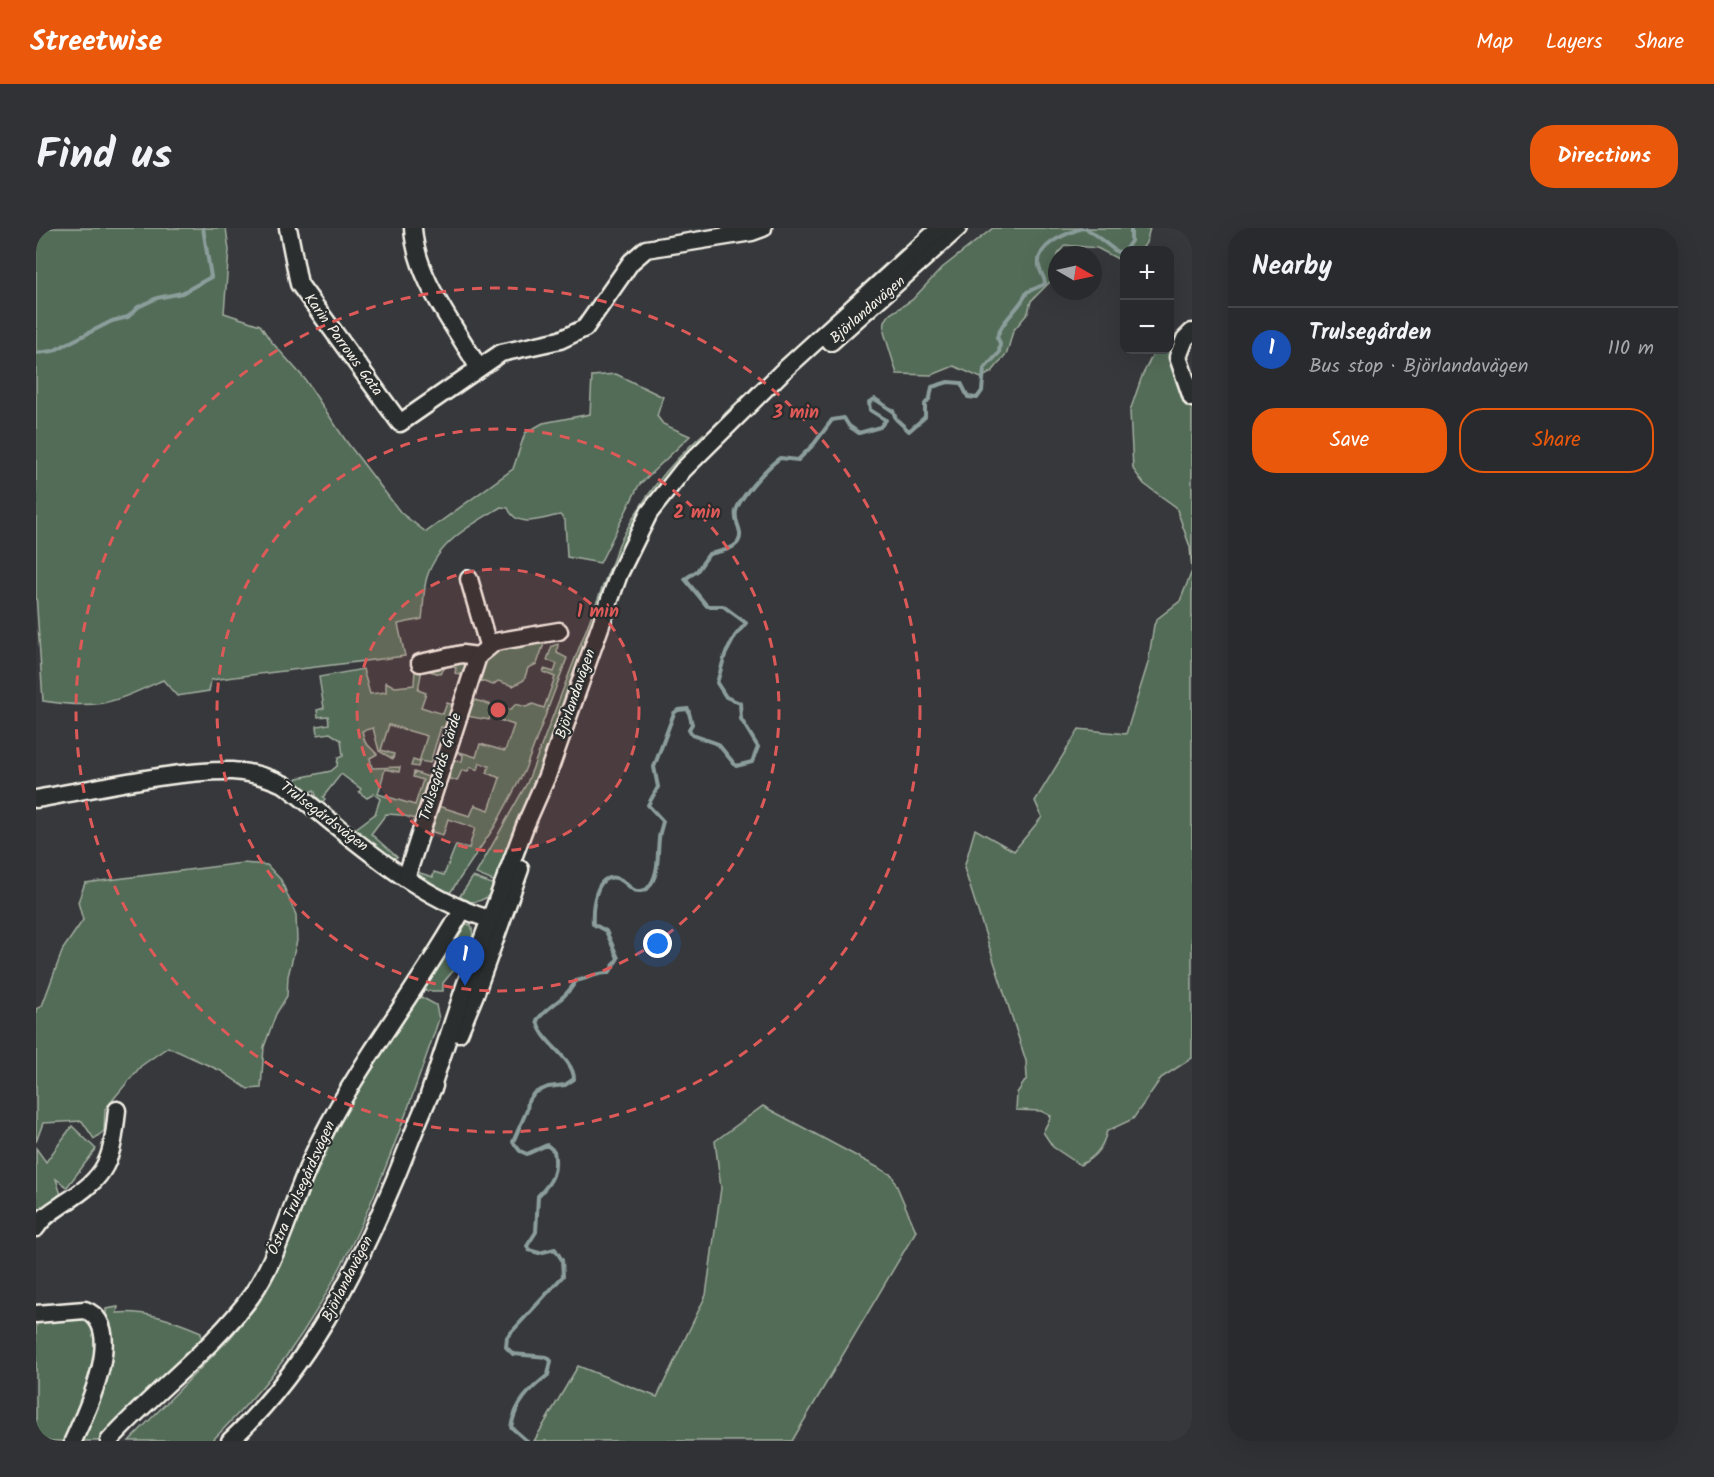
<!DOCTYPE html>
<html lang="en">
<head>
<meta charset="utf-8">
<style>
	body { margin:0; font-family:Kalam,sans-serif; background:#303235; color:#f1f3f6 }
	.controls { position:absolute; right:18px; top:18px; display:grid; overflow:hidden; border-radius:12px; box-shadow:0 6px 24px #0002 }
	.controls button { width:54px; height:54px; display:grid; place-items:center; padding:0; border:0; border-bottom:2px solid #444649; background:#282a2d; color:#f1f3f6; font:30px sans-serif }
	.compass { position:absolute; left:1012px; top:18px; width:54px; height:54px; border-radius:50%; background:#282a2d; box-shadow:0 6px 24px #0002; rotate:99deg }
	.you { position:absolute; left:622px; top:716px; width:21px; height:21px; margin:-15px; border:4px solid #fff; border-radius:50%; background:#1a73e8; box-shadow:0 0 0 9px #1a73e833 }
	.badge { display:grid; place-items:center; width:39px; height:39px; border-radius:50%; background:#ea580c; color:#fff; font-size:20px; font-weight:700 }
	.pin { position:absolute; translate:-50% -50px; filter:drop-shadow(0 2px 3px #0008) }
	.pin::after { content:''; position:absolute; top:32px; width:21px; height:18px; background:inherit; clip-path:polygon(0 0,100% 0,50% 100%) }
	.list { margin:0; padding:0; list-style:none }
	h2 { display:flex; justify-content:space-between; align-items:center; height:78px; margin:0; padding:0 24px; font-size:26px }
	h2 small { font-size:20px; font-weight:400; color:#a5a7aa }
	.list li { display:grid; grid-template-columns:39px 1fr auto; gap:18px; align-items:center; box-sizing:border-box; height:84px; padding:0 24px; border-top:2px solid #444649 }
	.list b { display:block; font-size:22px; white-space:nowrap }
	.list p { margin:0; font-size:20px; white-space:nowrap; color:#a5a7aa }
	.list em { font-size:20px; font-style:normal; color:#a5a7aa }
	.actions { display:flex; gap:12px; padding:18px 24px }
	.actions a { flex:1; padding:14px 0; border:2px solid #ea580c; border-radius:24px; text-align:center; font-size:21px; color:#ea580c }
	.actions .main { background:#ea580c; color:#fff }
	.map { position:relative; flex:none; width:1156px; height:1213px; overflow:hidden; border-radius:24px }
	header { display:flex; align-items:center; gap:36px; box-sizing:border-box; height:84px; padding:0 30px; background:#ea580c; color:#fff }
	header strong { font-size:28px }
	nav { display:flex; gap:33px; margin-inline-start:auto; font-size:21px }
	.intro { display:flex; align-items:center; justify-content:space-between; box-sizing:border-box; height:144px; padding:0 36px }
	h1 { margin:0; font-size:42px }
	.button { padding:15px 27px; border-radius:24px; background:#ea580c; color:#fff; font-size:21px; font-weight:700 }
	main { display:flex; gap:36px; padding:0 36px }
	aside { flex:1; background:#282a2d; border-radius:24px; box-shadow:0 6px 24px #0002 }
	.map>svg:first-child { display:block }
</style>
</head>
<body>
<header>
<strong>Streetwise</strong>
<nav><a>Map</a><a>Layers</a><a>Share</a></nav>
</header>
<div class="intro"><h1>Find us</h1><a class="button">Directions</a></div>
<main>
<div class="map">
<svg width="1156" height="1213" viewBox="0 0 1156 1213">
	<rect width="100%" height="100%" fill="#36383c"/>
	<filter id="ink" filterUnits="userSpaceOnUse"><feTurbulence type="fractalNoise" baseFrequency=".0167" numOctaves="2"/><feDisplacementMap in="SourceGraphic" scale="12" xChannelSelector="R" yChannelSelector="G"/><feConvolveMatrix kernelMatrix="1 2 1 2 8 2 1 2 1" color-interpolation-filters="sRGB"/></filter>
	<g filter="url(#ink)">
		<g fill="#536c59" stroke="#a4aea0" stroke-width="1.5">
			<path d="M0,0H190L193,22L188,85L224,97L234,112L268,150L310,213L365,285L390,304L477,241L489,205L507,195L554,186L556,148L580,146L627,169L621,188L627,196L654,208L603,257L564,335L531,329L529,292L524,287C506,290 481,302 472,280L465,279C436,296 402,314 391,349C387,361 388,378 386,391L362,396L369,428L175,452L173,463L141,468L127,452C76,475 64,482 7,473L0,365Z"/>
			<path d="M957,0H1114L1110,15L1105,22H1088V30L1082,31L1061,20L1029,17L1021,27L1018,50L995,73L992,85L977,103L971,125L956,144L945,150L918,138L896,147L861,146L848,104L849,93L854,86L876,72L906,40Z"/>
			<path d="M872,15L869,25L687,189V187Z"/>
			<path d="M1134,109L1145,111L1148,168L1156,180V830L1125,850L1097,891L1071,903C1067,919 1060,929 1044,937L1017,919L1007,904L1015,888L1005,883L980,882L981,865L991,850L990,833L928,640L939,601L978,623L1006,589L999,573L1043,501L1090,506L1112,435L1118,397L1121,391L1144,373L1156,343L1154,319L1140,279L1108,256L1097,241L1094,183L1106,148L1119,122H1134Z"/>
			<path d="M668,205C657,226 636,240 622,258C606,278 595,301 584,323L462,655L440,646L491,555L583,316C605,272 631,238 668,205Z"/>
			<path d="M510,410L501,436L492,440L488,452L477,458L462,453L457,457L439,451L449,425Z"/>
			<path d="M522,416L521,425L531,430L488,544L459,598L414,665L381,649L380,640L384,645L397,649L398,644L408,647L420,617L433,620L439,600L412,591L407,607L393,603L399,577L434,588L439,577L453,582L464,550L451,545L453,538L444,535L442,542L434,539L432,543L426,542L421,553L409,549L414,531L426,534L427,527L417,522L440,529L444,516L469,523L478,497L454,489L453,492L430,488L435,471L474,482L480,476L490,479L497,476L508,480L519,449L507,444L508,441L518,444L521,436L511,432L516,418Z"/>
			<path d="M433,432L430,449L419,445L420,440L411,437L404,446L386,441L382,462L390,465L385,479L407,486L411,475L421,478L414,501L405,499L394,535L384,533L382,539L375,538L377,532L383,534L391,508L353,497L345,522L358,526L357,531L343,523L337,500L326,503L329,514L341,526L334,530L336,540L364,539L363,544L349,541L342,566L379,577L387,552L377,549L378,544L395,550L387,593L365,587L350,586L335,606L361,629L351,631L315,604L339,586L344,571L338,566L331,570L323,564L325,561L305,546L287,569L289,571L284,577L278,562L267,567L259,554L262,550L295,543L301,538L302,530L307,528L305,512L294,505L282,507L281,498L293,496L292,488L282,489L281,482L288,480L283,449L327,441L334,466L350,464V454L359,459L378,457L379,440Z"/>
			<path d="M207,635L231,637L245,652L260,687L261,713L252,748L251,768L240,786L228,819L225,860L212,861L185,843L132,819L105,838L69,881L68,903L58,911L46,893L7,895L0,914V781L6,778L27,721L47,692L42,674L49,655Z"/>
			<path d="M437,649L461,658C453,671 437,680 424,668Z"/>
			<path d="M426,695L435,697C440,710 432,724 424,734L416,715Z"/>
			<path d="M414,720L421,738L407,755V763H383Z"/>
			<path d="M385,769L400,777L403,791C366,901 320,1033 251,1127C229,1158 202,1186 176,1213H93L195,1109L222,1076L303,896L340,831L381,770Z"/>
			<path d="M727,878L856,947L880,1003L756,1213H498L542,1138L621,1169L670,1067L685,960L679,913Z"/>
			<path d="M36,898L60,921L31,959L20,951L26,970L0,989V920L10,934Z"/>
			<path d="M82,1079L81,1085C110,1082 139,1093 165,1104L166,1118L67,1213H0V1092L70,1086V1081Z"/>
		</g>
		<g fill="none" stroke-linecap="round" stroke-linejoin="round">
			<g stroke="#8c9e9b" stroke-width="4">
				<path d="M1050,0L1081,24L1088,23"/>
				<path d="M1089,22L1095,13V0"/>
				<path d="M0,125L17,123L76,93L92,89L102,79L121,70L146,65L175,49L167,0"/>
				<path d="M491,1213L475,1199C480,1174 493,1162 512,1147L515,1133L511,1129L477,1126L470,1119L471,1109L527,1048L526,1032L519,1021L503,1025L493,1022L491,1018L500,1004L502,968C516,954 522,944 518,923L511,917L491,926L484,923L477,914L491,882L492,873L498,865L512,859L529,857L538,851C538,830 505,815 501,792C516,774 527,774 540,753C551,751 562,744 573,745L582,730L570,703L557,696C556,682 559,641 583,651C589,653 592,659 598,662C602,664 608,663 611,661C624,648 621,626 623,611C623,605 626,599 627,593L612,577L622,559L618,539L638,485L642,482L652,481L656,496L653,501L656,507L682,516L700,538L716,534L722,519L705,491L704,475L690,469L681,455L689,427L699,408L710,395L687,378H671L649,351L661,343L673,326C683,323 706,322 704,305C703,296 698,293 700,283C704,269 732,238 744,230L762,232L778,216L796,192L808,190L813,198L823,205L844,199L850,192L834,182L833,174L839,171L857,183L860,191L873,203L889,189V176L894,170L896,159L912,154L925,155L932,169L941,170L946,163L948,141L963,125L964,115L961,109C967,90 984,81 991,64L1009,56C1009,49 1004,45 1003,38C1000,16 1030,6 1046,0"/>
			</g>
			<defs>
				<g id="minor">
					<path d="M252,0L263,56L364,195L465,125L524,112L549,100L595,34L610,21L716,4L727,0"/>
					<path d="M377,0C380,51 418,96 442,139"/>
					<path d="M1156,104L1149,111L1142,129L1156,170"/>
					<path d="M795,114L922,0"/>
					<path d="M433,351L452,417"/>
					<path d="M384,435L426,426L442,428"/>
					<path d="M0,571C59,561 137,542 196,543C214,544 232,549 249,557C316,608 379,672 463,694"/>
					<path d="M370,650L442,428L459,414L523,403"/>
					<path d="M423,805L440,764L484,641"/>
					<path d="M393,867L429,758L489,598L511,548L583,346L613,285L647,242L746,144L904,0"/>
					<path d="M0,1000C6,989 17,983 27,976C72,948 76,933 81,882"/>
					<path d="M0,1086L49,1082C92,1099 49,1186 37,1213"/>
					<path d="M73,1213C118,1163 176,1122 216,1067C248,1020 259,959 286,909C327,829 383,759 427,681"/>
					<path d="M194,1213C272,1140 318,1048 359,951C372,920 383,888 398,858"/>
				</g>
			</defs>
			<use href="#minor" stroke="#f4f1e8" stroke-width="21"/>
			<use href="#minor" stroke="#2a2d2e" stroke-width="16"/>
		</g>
	</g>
	<circle cx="462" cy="482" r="141" fill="#de5a58" fill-opacity=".12"/>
	<g fill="none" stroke="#de5a58" stroke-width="3" stroke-dasharray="10 8">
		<circle cx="462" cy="482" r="141"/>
		<circle cx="462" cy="482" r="281"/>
		<circle cx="462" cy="482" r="422"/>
	</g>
	<g text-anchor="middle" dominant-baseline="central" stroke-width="4.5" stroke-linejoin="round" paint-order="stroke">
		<g font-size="15" fill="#f4f1e8" stroke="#2a2d2e">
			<text transform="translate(832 82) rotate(-41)">Björlandavägen</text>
			<text transform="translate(307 117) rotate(54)">Karin Parrows Gata</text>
			<text transform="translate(540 466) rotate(-71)">Björlandavägen</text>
			<text transform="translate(405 539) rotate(-73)">Trulsegårds Gärde</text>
			<text transform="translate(288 589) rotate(37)">Trulsegårdsvägen</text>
			<text transform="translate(266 960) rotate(-66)">Östra Trulsegårdsvägen</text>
			<text transform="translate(312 1051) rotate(-63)">Björlandavägen</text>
		</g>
	</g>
	<circle cx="462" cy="482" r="9" fill="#de5a58" stroke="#2a2d2e" stroke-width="3"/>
	<g font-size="18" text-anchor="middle" font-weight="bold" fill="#de5a58" stroke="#2a2d2e" stroke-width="4.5" stroke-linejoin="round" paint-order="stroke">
		<text x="760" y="190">3 min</text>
		<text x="661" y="290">2 min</text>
		<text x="562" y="389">1 min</text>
	</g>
</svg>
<div class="controls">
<button>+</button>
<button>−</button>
</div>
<svg class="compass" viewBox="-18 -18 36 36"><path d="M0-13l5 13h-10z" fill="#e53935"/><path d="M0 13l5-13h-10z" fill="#a5a7aa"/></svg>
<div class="you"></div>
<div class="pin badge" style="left:429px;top:758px;background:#1a4fb4">1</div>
</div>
<aside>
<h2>Nearby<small></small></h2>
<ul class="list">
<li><span class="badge" style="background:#1a4fb4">1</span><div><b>Trulsegården</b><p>Bus stop · Björlandavägen</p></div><em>110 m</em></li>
</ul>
<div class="actions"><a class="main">Save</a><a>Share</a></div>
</aside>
</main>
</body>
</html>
